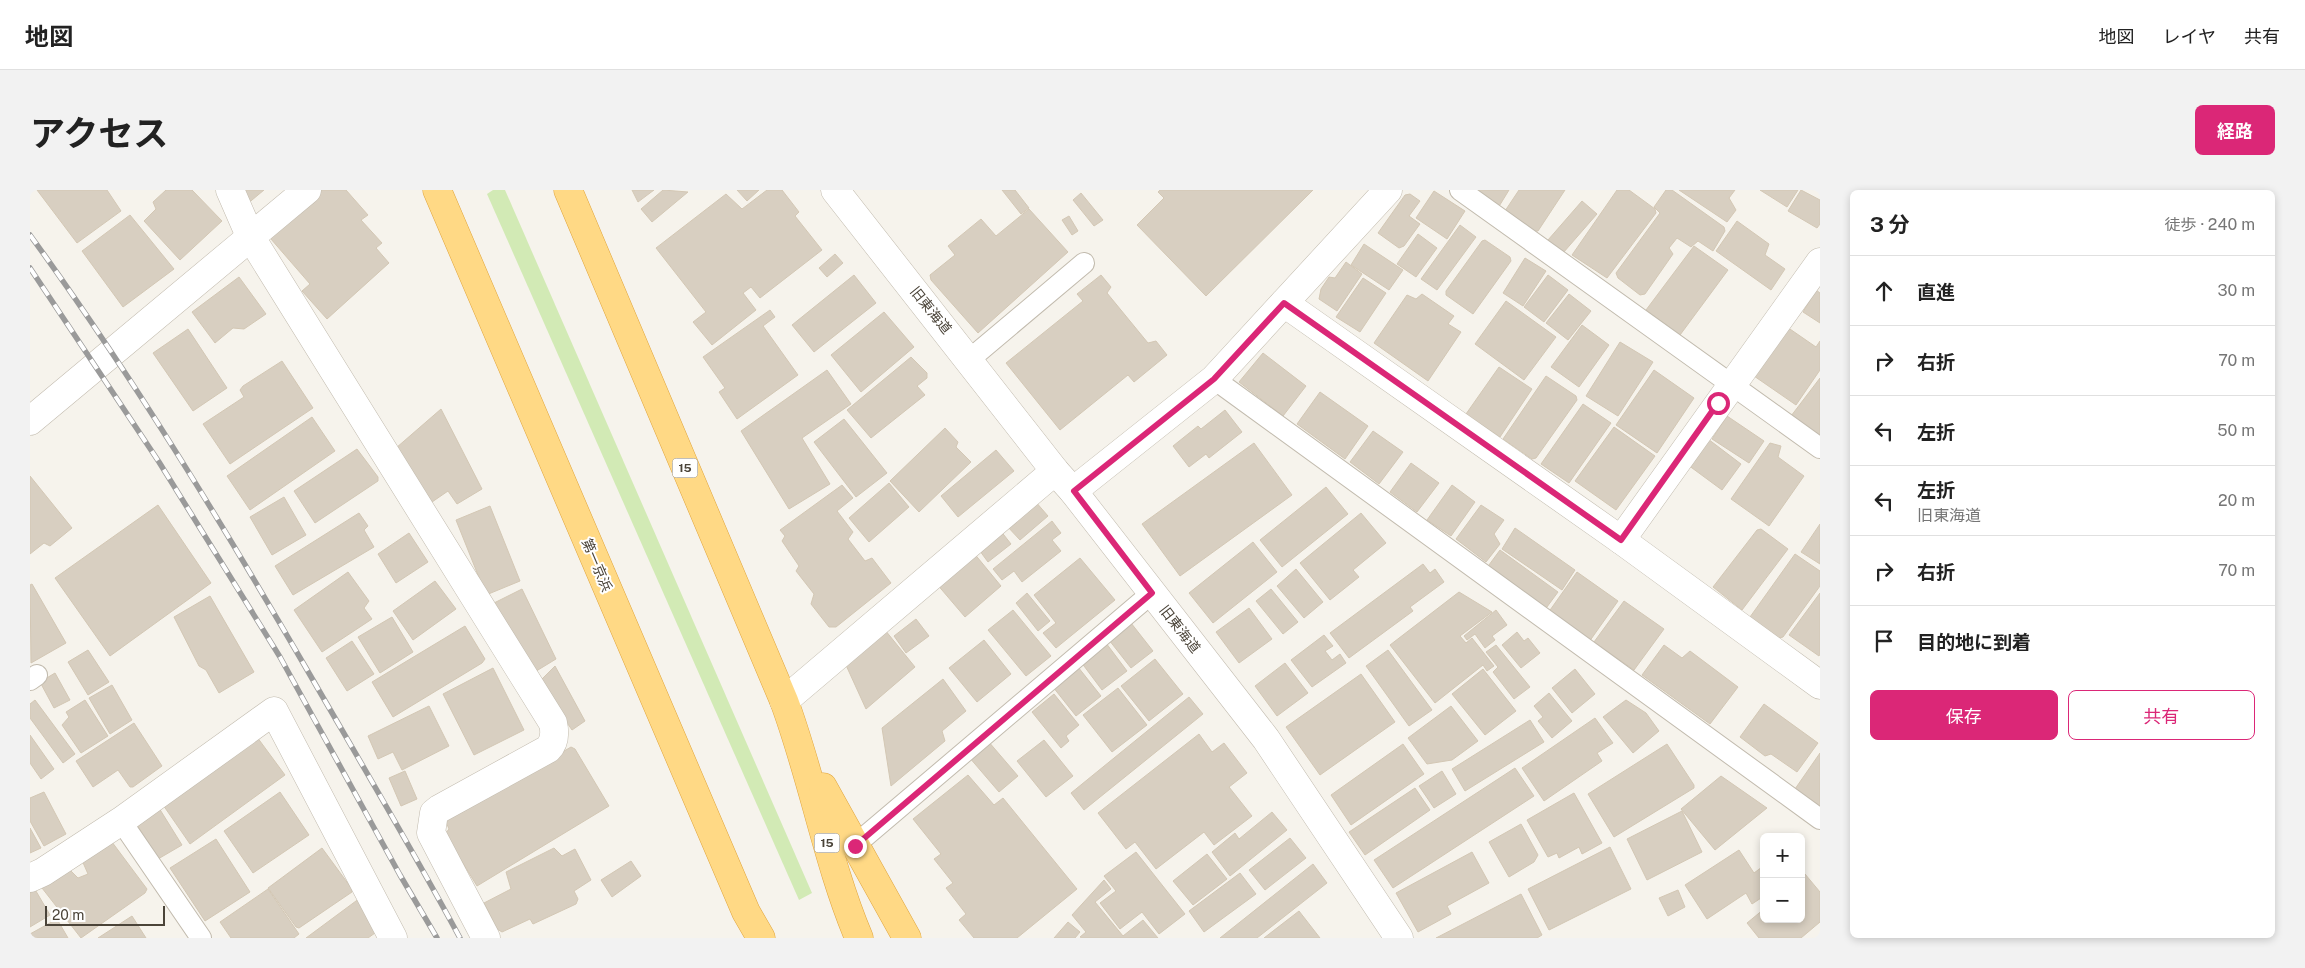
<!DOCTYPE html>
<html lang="ja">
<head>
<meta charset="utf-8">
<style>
	body { margin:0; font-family:"Public Sans","Noto Sans JP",sans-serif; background:#f2f2f2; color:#222 }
	.controls { position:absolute; right:15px; bottom:15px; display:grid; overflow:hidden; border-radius:8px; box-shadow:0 2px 8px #0003 }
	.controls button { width:45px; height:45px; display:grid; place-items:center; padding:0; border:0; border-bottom:1px solid #e0e0e0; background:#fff; color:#222; font:25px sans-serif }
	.scale { position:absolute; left:15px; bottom:12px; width:120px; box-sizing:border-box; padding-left:5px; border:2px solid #4b4439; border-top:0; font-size:14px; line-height:18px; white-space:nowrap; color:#4b4439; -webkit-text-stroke:4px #fff; paint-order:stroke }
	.stop { position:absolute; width:15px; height:15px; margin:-11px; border:4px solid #db2777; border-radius:50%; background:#fff }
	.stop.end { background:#db2777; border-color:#fff; box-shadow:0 1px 5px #0008 }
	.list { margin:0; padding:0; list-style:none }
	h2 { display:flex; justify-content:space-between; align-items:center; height:65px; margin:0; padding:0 20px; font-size:21px }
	h2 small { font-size:16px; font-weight:400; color:#767676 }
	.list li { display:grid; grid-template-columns:32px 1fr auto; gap:15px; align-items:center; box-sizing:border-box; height:70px; padding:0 20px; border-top:1px solid #e0e0e0 }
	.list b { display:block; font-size:19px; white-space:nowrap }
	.list p { margin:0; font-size:16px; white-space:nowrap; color:#767676 }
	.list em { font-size:16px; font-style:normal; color:#767676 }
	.actions { display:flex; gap:10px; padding:15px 20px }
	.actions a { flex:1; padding:11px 0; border:1px solid #db2777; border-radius:8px; text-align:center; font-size:18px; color:#db2777 }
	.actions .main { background:#db2777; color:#fff }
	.icon { flex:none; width:28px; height:28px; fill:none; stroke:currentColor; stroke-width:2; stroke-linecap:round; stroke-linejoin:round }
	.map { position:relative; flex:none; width:1790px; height:748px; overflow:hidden; border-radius:8px }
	header { display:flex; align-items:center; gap:30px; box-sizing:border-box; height:70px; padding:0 25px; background:#fff; border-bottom:1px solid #e0e0e0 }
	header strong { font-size:24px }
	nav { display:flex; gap:28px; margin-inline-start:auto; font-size:18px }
	.intro { display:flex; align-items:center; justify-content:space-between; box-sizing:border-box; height:120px; padding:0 30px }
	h1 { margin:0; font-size:35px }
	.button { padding:12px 22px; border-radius:8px; background:#db2777; color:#fff; font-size:18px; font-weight:700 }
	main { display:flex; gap:30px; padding:0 30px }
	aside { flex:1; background:#fff; border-radius:8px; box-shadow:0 2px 8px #0003 }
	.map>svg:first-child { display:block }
</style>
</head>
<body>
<header>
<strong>地図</strong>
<nav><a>地図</a><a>レイヤ</a><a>共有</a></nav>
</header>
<div class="intro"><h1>アクセス</h1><a class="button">経路</a></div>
<main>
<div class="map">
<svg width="1790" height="748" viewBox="0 0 1790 748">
	<rect width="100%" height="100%" fill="#f6f3ec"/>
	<path fill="#d2eab5" d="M463,0H475L782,703L769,710L457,4Z"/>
	<g fill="#d8cfc1" stroke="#d3c7b4">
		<path d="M7,0H77L91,21L47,53Z"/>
		<path d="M136,0H162L192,31L150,70L114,31L126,19L123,12Z"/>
		<path d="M209,0H234L216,15Z"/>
		<path d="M283,0H316L338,25L331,30L352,53L346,58L359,73L297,129L272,101L280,94L234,41Z"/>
		<path d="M602,0H624L608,12Z"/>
		<path d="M633,0L658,2L622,32L611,19Z"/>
		<path d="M707,0H729L717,11Z"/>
		<path d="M737,0H752L769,22L765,26L792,60L730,108L721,97L713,103L726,120L682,155L663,132L676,122L626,58L696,4L712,19Z"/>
		<path d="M972,0H985L999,18L991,24Z"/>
		<path d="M1130,0H1283L1176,106L1107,35L1134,8L1128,2Z"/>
		<path d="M1441,0H1479L1468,18Z"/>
		<path d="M1489,0H1535L1508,41H1504L1475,21Z"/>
		<path d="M1587,0H1599L1625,19L1626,23L1577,88L1542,65Z"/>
		<path d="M1636,0H1642L1694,37L1695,41L1683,61L1668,51L1661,57L1647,48L1639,58L1643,64L1615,104L1610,105L1588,88L1586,83L1630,23L1624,17Z"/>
		<path d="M1649,0H1705L1699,8L1706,20L1697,32Z"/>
		<path d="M1730,0H1768L1757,17Z"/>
		<path d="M1771,0L1790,10V34L1787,38L1758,21Z"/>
		<path d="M1404,1L1435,21L1417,49L1386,28Z"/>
		<path d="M1051,3L1073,30L1064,36L1043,10Z"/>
		<path d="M1380,4L1390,11L1379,26L1390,34L1374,56L1369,58L1348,43L1375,5Z"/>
		<path d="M1552,11L1567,24L1533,63L1518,50Z"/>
		<path d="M999,19L1038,62L948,143L901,90L900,85L925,65L918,56L951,29L966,46Z"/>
		<path d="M100,25L144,79L93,117L52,61Z"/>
		<path d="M1039,26L1048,41L1042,45L1032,30Z"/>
		<path d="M1707,31L1739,54L1735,65L1755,79L1741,100L1686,61Z"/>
		<path d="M1430,35L1446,47L1407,100L1391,89Z"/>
		<path d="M1388,44L1407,58L1386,87L1367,74Z"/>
		<path d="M1455,50L1480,67L1481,71L1443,124L1416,105V101L1452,51Z"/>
		<path d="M1334,54L1373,80L1359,100L1321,75Z"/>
		<path d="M1664,56L1698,80L1650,145L1616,120Z"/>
		<path d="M805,64L813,73L797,87L789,78Z"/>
		<path d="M1495,68L1516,81L1493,116L1473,103Z"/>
		<path d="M1316,72L1332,84L1307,121L1289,109L1291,99L1299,87L1305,88Z"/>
		<path d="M824,85L846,113L784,162L762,135Z"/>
		<path d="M1071,85L1081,97L1077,103L1118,153L1126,151L1137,165L1104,192L1098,185L1030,240L976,173L1053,111L1047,104Z"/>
		<path d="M1518,85L1538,100L1514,132L1494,117Z"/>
		<path d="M209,87L236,124L214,139L203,138L185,153L162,122Z"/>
		<path d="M1333,88L1356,103L1330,142L1306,127Z"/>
		<path d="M1786,100L1790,103V133L1773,122Z"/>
		<path d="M1392,104L1424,126L1418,134L1431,142L1398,191L1344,153L1377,105L1386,109Z"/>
		<path d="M1539,104L1561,121L1538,150L1516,133Z"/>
		<path d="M1476,111L1526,147L1494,190L1445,154Z"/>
		<path d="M740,120L745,127L733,136L768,185L707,229L689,202L695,198L673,167Z"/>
		<path d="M854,122L884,157L831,202L801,165Z"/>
		<path d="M1552,135L1579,155L1549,197L1521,177Z"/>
		<path d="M1757,137L1786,157L1790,151V180L1766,215L1724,186Z"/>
		<path d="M158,139L197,198L163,221L123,163Z"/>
		<path d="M1590,152L1623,172L1588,226L1556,206Z"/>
		<path d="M1233,163L1276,196L1253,226L1209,192Z"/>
		<path d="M881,167L897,183V188L887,196L895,205L841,248L817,220Z"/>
		<path d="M252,171L283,218L200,274L173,234L214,207L210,200L213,196Z"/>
		<path d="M1469,177L1502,199L1470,247L1436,224Z"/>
		<path d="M797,180L821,214L772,248L800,294L759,319L711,241Z"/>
		<path d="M1624,180L1664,208L1627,263L1586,235Z"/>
		<path d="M1516,186L1546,206L1547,210L1506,268L1502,269L1473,249Z"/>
		<path d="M1790,188V246L1761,226Z"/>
		<path d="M1290,202L1338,236L1315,269L1267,234Z"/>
		<path d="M1553,214L1581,233L1539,293L1511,274Z"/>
		<path d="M411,219L452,299L427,314L418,301L402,312L366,258Z"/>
		<path d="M1195,220L1212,242L1179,268L1176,264L1159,277L1143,256L1168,236L1171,239Z"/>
		<path d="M1697,226L1734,251L1719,273L1682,249Z"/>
		<path d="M282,227L305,261L220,320L197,286Z"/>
		<path d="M814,229L857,283L826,307L784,252Z"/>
		<path d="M1584,237L1625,266L1586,320L1545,291Z"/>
		<path d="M915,238L928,252L926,257L941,272L889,322L860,291Z"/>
		<path d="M1343,241L1373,262L1349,294L1320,272Z"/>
		<path d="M1678,249L1711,274L1692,300L1658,275Z"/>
		<path d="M1224,253L1262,305L1150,386L1112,334Z"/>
		<path d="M1740,253L1751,256L1748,267L1774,286L1739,336L1701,309Z"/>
		<path d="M327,259L348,287V291L285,333L264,301Z"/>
		<path d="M966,260L984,281L928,327L911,306Z"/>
		<path d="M1381,273L1409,293L1387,322L1360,302Z"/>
		<path d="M0,286L42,338L20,356L14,353L0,364Z"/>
		<path d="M859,293L879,317L839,352L819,328Z"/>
		<path d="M812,295L823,308L807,321L823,342L818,349L835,371L842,368L861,393L806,437H799L781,414L784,404L766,381L769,376L752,351L755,346L750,340Z"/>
		<path d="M1422,295L1445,312L1421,346L1397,330Z"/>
		<path d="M1296,297L1318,324L1252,377L1230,350Z"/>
		<path d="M254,307L276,345L242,365L220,327Z"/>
		<path d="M1005,311L1018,326L990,350L976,335Z"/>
		<path d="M128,315L181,393L80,466L25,388Z"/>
		<path d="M1451,315L1474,330L1464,344L1470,354L1456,372L1426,349Z"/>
		<path d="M460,316L490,391L456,405L426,330Z"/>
		<path d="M329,323L338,336L334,340L344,357L263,405L245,376Z"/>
		<path d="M1331,323L1356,353L1323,380L1329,387L1300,410L1270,373Z"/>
		<path d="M1022,331L1031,343L1022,350L1031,361L992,392L984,381L972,390L963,379Z"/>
		<path d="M1790,334V374L1771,362Z"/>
		<path d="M1485,338L1545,380L1532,400L1472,359Z"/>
		<path d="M1731,339L1758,359L1712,420L1683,397L1727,340Z"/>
		<path d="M970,340L981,354L958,372L947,357Z"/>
		<path d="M379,343L398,372L366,393L348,364Z"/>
		<path d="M1223,352L1247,382L1183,433L1159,403Z"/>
		<path d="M1470,360L1528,402L1514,421L1456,379Z"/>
		<path d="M943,362L971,396L935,427L906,393Z"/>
		<path d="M1765,364L1790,381V396L1753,447L1749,448L1720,427Z"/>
		<path d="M1050,368L1085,410L1026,458L1013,443L1026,433L1004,405Z"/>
		<path d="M1393,374L1400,383L1405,379L1414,392L1380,417L1383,421L1319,468L1300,443Z"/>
		<path d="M1266,379L1293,412L1274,428L1247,396Z"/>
		<path d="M318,382L339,411L334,418L342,429L292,462L264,420Z"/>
		<path d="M1547,382L1588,411L1559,452L1518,423Z"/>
		<path d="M405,391L426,419L383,450L363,421Z"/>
		<path d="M2,394L36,453L1,473L0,395Z"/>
		<path d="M492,399L526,469L503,483L462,414Z"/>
		<path d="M1241,399L1268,432L1253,444L1226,411Z"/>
		<path d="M1429,402L1462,422L1430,446L1436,453L1442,448L1464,476L1457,481L1453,475L1405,513L1360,455Z"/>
		<path d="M997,403L1020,431L1008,441L986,413Z"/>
		<path d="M1790,403V464L1789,466L1759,445Z"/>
		<path d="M180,406L224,482L189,503L176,480L169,476L144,427Z"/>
		<path d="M1594,411L1634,439L1604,480L1564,452Z"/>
		<path d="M1219,418L1242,449L1209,473L1186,442Z"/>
		<path d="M983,420L1021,466L996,486L958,440Z"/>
		<path d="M1466,420L1477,435L1462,446L1465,450L1455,458L1445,444L1437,450L1434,446Z"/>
		<path d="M362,427L383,462L350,483L328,447Z"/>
		<path d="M886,429L899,446L876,463L864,446Z"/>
		<path d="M1101,433L1123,461L1101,478L1079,450Z"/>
		<path d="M435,436L455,469L452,473L363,527L342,492Z"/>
		<path d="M855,440L885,477L836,519L815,473Z"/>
		<path d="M1487,442L1494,451L1498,448L1510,463L1491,478L1472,455Z"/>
		<path d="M1294,445L1303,456L1295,461L1302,470L1310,464L1316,473L1282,497L1261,470Z"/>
		<path d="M954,450L981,484L947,512L919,478Z"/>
		<path d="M322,451L344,484L317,501L296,468Z"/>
		<path d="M1076,453L1097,481L1072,500L1051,472Z"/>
		<path d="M1466,455L1500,497L1484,509L1463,482L1468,477L1456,462Z"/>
		<path d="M1634,455L1652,468L1660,461L1708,497L1680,534L1612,485Z"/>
		<path d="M58,460L79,492L58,505L38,472Z"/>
		<path d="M1358,460L1402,520L1379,536L1336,476Z"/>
		<path d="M1125,469L1153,504L1119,531L1091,496Z"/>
		<path d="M1255,473L1278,503L1247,526L1225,496Z"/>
		<path d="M525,476L555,531L542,540L509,492Z"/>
		<path d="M1048,477L1071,506L1046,526L1023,497Z"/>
		<path d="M463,478L494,540L444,565L413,504Z"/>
		<path d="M1453,479L1486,521L1455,545L1422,504Z"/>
		<path d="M1545,479L1565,504L1542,523L1522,498Z"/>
		<path d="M25,483L40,510L24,518L10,492Z"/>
		<path d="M1331,484L1365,532L1290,585L1256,537Z"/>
		<path d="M913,489L936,521L912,541L915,551L861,596L852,538Z"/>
		<path d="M82,495L102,530L80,544L59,508Z"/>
		<path d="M1088,498L1117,535L1082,562L1053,525Z"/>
		<path d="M1519,503L1542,531L1522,548L1508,531L1513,527L1504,516Z"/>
		<path d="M1024,504L1049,535L1036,546L1039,551L1031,558L1002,522Z"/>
		<path d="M1159,507L1173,524L1054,620L1041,603Z"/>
		<path d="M5,510L45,564L33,573L0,528V514Z"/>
		<path d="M55,510L78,546L51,563L32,535L39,527L36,522Z"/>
		<path d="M1596,510L1616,523L1629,541L1603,563L1573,527Z"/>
		<path d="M1734,514L1788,553L1767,582L1741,564L1735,566L1710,547Z"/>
		<path d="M399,516L419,556L372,580L363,562L348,569L338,546Z"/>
		<path d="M1421,516L1448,551L1422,570L1397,574L1378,548Z"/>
		<path d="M1565,528L1583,553L1567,563L1572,571L1514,611L1492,578Z"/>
		<path d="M1500,530L1514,552L1435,601L1422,579Z"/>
		<path d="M104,533L132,576L103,597H100L88,580L63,597L46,571Z"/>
		<path d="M1169,544L1182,562L1194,553L1217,583L1199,597L1222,626L1184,655L1174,642L1126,679L1105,652L1096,659L1068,623Z"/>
		<path d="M0,545L24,579L11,589L0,573Z"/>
		<path d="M227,547L255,585L160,654L131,612Z"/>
		<path d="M1014,550L1043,586L1016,607L987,571Z"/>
		<path d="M958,551L988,586L969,602L939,567Z"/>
		<path d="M1373,554L1394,584L1321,635L1301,605Z"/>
		<path d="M1637,554L1664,595V598L1584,647L1558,604Z"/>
		<path d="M541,557L545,559L579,616L447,696L415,644L419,639L416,632L418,628Z"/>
		<path d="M1790,563V616L1765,599Z"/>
		<path d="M1485,578L1504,606L1363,698L1344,670Z"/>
		<path d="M375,581L387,609L371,616L359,588Z"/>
		<path d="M1412,581L1426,604L1404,618L1389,596Z"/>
		<path d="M938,585L964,615L973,608L1047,699L987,748H944L929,730L936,724L916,698L923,693L904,669L911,664L883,629Z"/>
		<path d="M1691,586L1737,618L1685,660L1651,619Z"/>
		<path d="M1385,598L1400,620L1335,665L1319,642Z"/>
		<path d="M14,602L36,644L14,656L0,631V608Z"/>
		<path d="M250,602L279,645L223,683L194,641Z"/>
		<path d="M1544,603L1572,653L1552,664L1549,657L1529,668L1527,663L1518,667L1497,630Z"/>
		<path d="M129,618L152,655L128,669L106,633Z"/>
		<path d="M1652,621L1672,662L1617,690L1597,649Z"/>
		<path d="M1242,622L1257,640L1200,686L1182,662L1205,643L1209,649Z"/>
		<path d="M1491,634L1508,665L1504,672L1479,687L1459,652Z"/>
		<path d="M0,638L11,658L0,663Z"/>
		<path d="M79,648L117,699L115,703L51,748L12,698L36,676L48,688L58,684L51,668Z"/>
		<path d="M1260,648L1276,668L1235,700L1219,680Z"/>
		<path d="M186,649L220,702L175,731L140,678Z"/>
		<path d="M1580,657L1601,699L1519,740L1498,699Z"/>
		<path d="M292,658L322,699V702L269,738L266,737L238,698Z"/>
		<path d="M524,658L532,666L545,659L561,690L544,701L548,709L546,714L503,734L500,729L472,742L467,739L454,713L481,699L476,682Z"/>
		<path d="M1709,660L1724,683L1732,677L1734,679V706L1722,714L1716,703L1677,729L1655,695Z"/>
		<path d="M1106,662L1155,724L1129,744L1112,722L1090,739L1070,713L1086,701L1074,686Z"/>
		<path d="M1442,662L1459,693L1417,716L1421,724L1388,742L1366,703Z"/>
		<path d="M1177,664L1197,689L1163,715L1143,691Z"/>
		<path d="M601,671L611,686L582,707L571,690Z"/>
		<path d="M1283,674L1297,693L1227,748H1190Z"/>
		<path d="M1210,683L1226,704L1174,742L1159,721Z"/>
		<path d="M1775,684L1790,702V732L1771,748H1729L1717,733L1734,719V729H1771V688Z"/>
		<path d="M1074,690L1081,699L1065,712L1093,746L1113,730L1128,748H1052L1050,747L1056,742L1042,725Z"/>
		<path d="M3,696L20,725L0,737V698Z"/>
		<path d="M238,699L269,744L264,748H201L190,732Z"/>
		<path d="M1648,700L1655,717L1638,726L1629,708Z"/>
		<path d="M1491,704L1512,745L1507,748H1406Z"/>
		<path d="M330,708L352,738L338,748H276Z"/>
		<path d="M1269,721L1290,748H1234Z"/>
		<path d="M102,726L116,748H68Z"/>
		<path d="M27,729L38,748H0V744Z"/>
		<path d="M1038,732L1050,742L1045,748H1024Z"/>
	</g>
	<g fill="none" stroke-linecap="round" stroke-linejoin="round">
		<defs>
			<g id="service">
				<path d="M1430,0L1790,258"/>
				<path d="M940,169L1054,73"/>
				<path d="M1184,189L1790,629"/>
				<path d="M0,490L7,485"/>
				<path d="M91,631L171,748"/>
				<path d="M825,655L1122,403"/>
			</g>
			<g id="minor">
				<path d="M200,0L220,46L523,533C525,542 525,552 518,559L409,619L404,623L401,643L456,748"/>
				<path d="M805,0L1025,281L1043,301L1236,549L1369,748"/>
				<path d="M1254,113L1591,350L1790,495"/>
				<path d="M0,231L277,0"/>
				<path d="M1043,301L1184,189L1358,0"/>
				<path d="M1591,350L1790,72"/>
				<path d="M754,511L1025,281"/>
				<path d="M0,688L13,682L91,631L244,521L363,748"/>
			</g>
			<g id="trunk">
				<path d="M407,0L716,722L731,748"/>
				<path d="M538,0L754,511C783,589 797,672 829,748"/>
				<path d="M793,597L877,748"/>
			</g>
		</defs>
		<use href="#service" stroke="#c2bbae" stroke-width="22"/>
		<use href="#minor" stroke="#c2bbae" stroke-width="29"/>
		<use href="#trunk" stroke="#e0a43c" stroke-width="29"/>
		<use href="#service" stroke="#fff" stroke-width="20"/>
		<use href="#minor" stroke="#fff" stroke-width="28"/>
		<use href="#trunk" stroke="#ffd985" stroke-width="28"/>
		<defs>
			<g id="rail">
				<path d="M0,45C101,184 190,330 276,478C328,568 381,657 430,748"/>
				<path d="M0,78L129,272L250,467L370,685L407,748"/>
			</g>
		</defs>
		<use href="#rail" stroke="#9a9a9a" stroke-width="5.5"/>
		<use href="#rail" stroke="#fff" stroke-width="4" stroke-dasharray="11" stroke-linecap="butt"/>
	</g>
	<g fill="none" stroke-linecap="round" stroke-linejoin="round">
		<path stroke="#db2777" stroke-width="6" d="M825,656L1122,403L1044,301L1184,189L1254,113L1591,350L1688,213"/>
	</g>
	<g text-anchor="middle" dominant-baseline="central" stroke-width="4" stroke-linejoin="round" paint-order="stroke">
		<g fill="#fff" stroke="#817c74" stroke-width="1">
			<rect x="642.5" y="268.5" width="25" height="19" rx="4"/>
			<rect x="784.5" y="643.5" width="25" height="19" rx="4"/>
		</g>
		<g font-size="12" font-weight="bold" fill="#4b4439">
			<text x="655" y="278">15</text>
			<text x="797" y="653">15</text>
		</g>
		<g font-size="14" fill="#4b4439" stroke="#fff">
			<text transform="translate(901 120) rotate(51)">旧東海道</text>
			<text transform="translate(567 375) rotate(67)">第一京浜</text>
			<text transform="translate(1150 439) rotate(52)">旧東海道</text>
		</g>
	</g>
</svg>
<div class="controls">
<button>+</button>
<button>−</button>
</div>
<div class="scale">20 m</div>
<div class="stop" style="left:1688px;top:213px"></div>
<div class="stop end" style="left:825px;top:656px"></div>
</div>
<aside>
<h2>3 分<small>徒歩 · 240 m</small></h2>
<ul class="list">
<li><svg class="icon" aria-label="ahead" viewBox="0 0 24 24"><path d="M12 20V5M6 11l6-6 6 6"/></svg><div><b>直進</b></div><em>30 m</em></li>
<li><svg class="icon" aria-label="right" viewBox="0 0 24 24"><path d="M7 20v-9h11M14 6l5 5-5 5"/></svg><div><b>右折</b></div><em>70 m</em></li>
<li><svg class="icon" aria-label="left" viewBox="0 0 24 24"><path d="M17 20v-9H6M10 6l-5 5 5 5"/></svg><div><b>左折</b></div><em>50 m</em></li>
<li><svg class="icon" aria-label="left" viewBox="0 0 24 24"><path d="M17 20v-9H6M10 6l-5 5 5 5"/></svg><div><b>左折</b><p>旧東海道</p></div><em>20 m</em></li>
<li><svg class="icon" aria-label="right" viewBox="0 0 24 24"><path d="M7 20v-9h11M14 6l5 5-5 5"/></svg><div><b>右折</b></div><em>70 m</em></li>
<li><svg class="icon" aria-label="arrive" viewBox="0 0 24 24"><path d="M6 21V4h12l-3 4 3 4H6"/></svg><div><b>目的地に到着</b></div></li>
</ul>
<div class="actions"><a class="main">保存</a><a>共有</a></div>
</aside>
</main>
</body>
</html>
